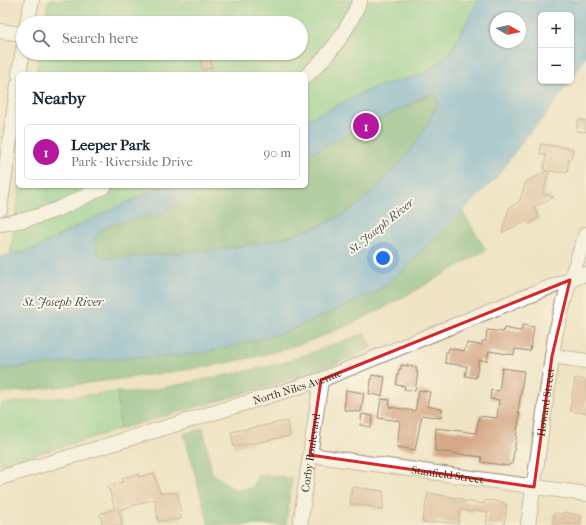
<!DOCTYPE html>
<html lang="en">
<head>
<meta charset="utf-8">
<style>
	body { margin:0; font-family:"IM FELL French Canon",serif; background:#f2f2f3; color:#1f2937 }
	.controls { position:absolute; right:12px; top:12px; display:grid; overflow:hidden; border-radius:6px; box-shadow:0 1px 3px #0004 }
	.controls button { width:36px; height:36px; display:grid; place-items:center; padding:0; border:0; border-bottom:1px solid #e0e1e3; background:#fff; color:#1f2937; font:20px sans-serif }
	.compass { position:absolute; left:490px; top:12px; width:36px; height:36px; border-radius:50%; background:#fff; box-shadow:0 1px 3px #0004; rotate:99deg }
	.you { position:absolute; left:383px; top:258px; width:14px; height:14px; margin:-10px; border:3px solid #fff; border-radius:50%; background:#1a73e8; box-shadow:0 0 0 6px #1a73e833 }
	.badge { display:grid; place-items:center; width:26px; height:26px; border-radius:50%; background:#b5179e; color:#fff; font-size:13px; font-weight:700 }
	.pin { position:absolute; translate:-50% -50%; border:2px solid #fff; box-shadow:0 1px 4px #0006 }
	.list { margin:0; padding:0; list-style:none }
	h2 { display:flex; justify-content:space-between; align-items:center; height:52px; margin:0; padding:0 16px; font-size:17px }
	h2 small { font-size:13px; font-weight:400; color:#747a83 }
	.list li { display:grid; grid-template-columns:26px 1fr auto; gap:12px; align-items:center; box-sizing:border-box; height:56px; margin:0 8px 8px; padding:0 8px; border:1px solid #e0e1e3; border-radius:6px }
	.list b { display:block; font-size:15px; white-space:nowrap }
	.list p { margin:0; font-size:13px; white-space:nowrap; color:#747a83 }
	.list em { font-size:13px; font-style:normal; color:#747a83 }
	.icon { flex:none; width:22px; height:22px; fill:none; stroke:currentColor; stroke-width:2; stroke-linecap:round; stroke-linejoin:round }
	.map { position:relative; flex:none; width:586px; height:525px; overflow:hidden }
	.search { position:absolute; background:#fff; box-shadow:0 1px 3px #0004; left:16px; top:16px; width:292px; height:44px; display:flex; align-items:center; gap:10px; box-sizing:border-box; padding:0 14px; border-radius:22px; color:#747a83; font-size:15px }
	.panel { position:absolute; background:#fff; box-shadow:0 1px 3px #0004; left:16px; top:72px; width:292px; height:116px; border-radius:6px }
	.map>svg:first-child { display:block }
</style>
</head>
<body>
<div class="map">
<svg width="586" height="525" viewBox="0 0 586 525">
	<rect width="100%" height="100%" fill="#fcf5e5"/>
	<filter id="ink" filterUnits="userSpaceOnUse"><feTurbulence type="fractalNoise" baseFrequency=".025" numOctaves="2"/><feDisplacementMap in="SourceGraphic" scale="8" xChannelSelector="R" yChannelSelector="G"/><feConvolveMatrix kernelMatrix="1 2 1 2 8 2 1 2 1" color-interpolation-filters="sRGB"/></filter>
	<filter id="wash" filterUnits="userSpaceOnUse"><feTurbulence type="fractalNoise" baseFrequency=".012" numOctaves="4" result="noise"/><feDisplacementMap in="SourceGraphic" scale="16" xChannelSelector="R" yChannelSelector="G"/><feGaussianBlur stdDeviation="0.9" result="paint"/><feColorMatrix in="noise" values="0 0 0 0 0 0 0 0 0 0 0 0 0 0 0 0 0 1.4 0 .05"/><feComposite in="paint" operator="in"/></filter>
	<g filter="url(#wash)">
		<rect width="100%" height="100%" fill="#efe3c3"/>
		<path fill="#f7d1c6" d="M0,0H17L12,18L0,17Z"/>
		<g fill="#7fcf90" stroke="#5d7c57">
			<path d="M49,0H479L449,53L439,62L395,170L68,231L34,249L10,255L20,186H306V74H36L40,53H301V23H44Z"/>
			<path d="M117,392L120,429L0,465V404Z"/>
		</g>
		<g fill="#67b27a" stroke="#516e4c">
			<path d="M431,94L437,97L438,102C427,130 407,158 386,179C372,193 357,208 339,217C271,252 191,250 118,258H106L97,253L96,238L101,230L215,186H306V155Z"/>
			<path d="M462,211L486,250C430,281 375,317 315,339C262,359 206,367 150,375C100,382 50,388 0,393V369L70,362L141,357H170L283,333L374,293L393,280Z"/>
			<path d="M365,333L372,347L348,359L312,374L120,429L117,392H142L280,364Z"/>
			<path d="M203,428L212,473L236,491L253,487L258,474L292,478L286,525H209L184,434Z"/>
		</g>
		<path fill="#62abda" stroke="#4e6a7c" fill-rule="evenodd" d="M479,0H586V56L571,80V15H541V81H570L543,119L528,134L495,179L393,280L374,293L283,333L207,352L170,357H141L70,362L0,369V257L34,249L89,220L163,186H215L189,197L161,213L111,225L101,230L96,238L97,253L106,258H118C191,250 272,252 339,217C355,209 369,195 381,183C396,168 411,152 421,134C425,128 451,89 428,95L306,155V120L371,89L426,73L450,53ZM496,18H520V42H496Z"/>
		<g id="blocks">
			<g fill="#d5a987">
				<path d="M209,56L212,68L203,70L200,59Z"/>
				<path d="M578,120L586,121V132L576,131Z"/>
				<path d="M541,144L573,149L571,159H569L567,173L549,171L543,194L554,197L534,207L539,218L529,224L527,220L502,233L509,208L519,202L526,182L547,171L544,170L546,155L540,154Z"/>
				<path d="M522,325L534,327L530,351L515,349L514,355L489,351L487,361L479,360L476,378L465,376L467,366L445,363L446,352H448L449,348L464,351L467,343L482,345V341H486L487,330L503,332L504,328L519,331L522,330Z"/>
				<path d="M401,365L417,367L416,372H418L415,391L404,389L405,386L396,385L399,369H401Z"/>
				<path d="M502,368L524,371L518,413H520L512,464H509V466L481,462L482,457L435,451L436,428L476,433L479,416L497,418L499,400L490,399L491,390L499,391Z"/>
				<path d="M372,375L385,377L382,396L369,394Z"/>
				<path d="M575,378L586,380V413L570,411Z"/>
				<path d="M346,390L364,393L361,412L344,410Z"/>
				<path d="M419,390L430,392L427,406L442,409L441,418L422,415L415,450L397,447L400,421L378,418L381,399L390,400L389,407L415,411Z"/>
				<path d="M362,414L373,416L371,427L360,425Z"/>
				<path d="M287,421L290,436L234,447L231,432Z"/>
				<path d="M154,473L160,493H178L181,519L158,521L155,499L119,510L123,525H103L100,514L115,509L108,486L123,482L122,478L138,474L139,477Z"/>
				<path d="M352,487L383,491V510L374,509V507L350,504Z"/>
				<path d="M428,493L462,499V501L471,502L484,504L485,501L490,500L504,503V504L507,505L504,525H486L488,512L473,510V512L460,510L458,524L434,521V523L422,522Z"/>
				<path d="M564,512L581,516L580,525L553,524L554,513L564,514Z"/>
			</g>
		</g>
	</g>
	<g filter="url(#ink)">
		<use href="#blocks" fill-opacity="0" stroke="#958670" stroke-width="1"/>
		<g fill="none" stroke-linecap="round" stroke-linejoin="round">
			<defs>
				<g id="minor">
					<path d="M27,23L32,0"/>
					<path d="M0,31L23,34"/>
					<path d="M19,74L23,49"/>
					<path d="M306,76C331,54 348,31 360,0"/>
					<path d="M0,209L18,84"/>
					<path d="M0,224C39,220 71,204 105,186"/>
					<path d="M552,356L586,361"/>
					<path id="s1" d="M310,455L586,494"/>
					<path id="s2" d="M0,478L321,380L526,296L586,274"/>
					<path id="s3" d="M300,525L321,380"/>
					<path id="s4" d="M528,525L555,336L567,290L586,234"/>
				</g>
			</defs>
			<use href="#minor" stroke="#958670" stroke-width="16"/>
			<use href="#minor" stroke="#fff" stroke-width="14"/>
		</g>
	</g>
	<path d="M0 0H586V525H0ZM570,280L552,356L534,487L310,455L321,380Z" fill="#efe3c3" fill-opacity=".55" fill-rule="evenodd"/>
	<path fill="none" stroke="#d62828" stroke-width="3" stroke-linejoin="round" d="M570,280L552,356L534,487L310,455L321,380Z"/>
	<g text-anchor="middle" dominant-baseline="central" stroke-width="4" stroke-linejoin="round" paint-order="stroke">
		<g font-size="11" fill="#3b2a1e" stroke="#fcf5e5">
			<text stroke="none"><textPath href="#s2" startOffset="311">North Niles Avenue</textPath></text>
			<text stroke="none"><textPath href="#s4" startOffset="124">Howard Street</textPath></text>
			<text stroke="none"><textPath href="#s3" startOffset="73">Corby Boulevard</textPath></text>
			<text stroke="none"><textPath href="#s1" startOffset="139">Stanfield Street</textPath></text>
		</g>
		<g font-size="12" font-style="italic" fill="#495760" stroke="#fcf5e5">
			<text transform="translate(381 226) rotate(-39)">St. Joseph River</text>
			<text x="63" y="302">St. Joseph River</text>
		</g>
	</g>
</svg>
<div class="controls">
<button>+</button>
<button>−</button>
</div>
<svg class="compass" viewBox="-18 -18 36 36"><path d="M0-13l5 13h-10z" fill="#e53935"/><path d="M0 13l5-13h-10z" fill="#747a83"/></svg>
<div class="you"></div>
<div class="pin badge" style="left:366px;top:126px">1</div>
<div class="search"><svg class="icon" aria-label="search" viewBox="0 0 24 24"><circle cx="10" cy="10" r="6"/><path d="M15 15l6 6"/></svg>Search here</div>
<section class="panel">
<h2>Nearby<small></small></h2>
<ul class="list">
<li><span class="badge">1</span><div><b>Leeper Park</b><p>Park · Riverside Drive</p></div><em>90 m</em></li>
</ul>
</section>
</div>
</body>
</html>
